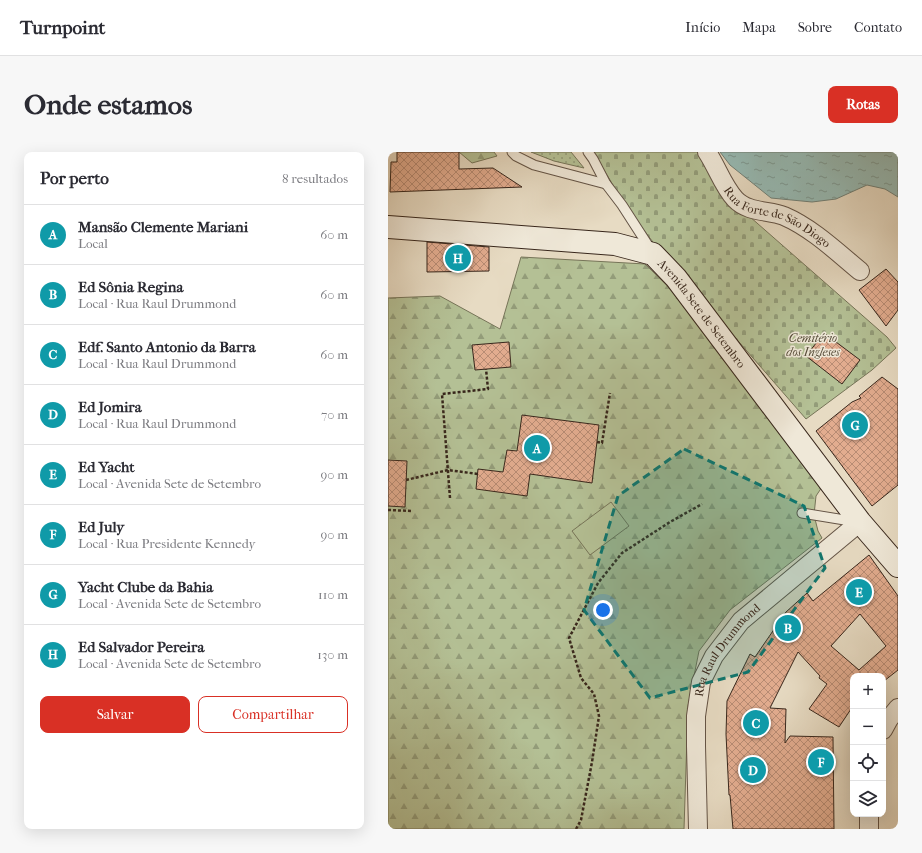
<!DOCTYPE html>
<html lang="pt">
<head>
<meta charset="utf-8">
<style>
	body { margin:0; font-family:"IM FELL French Canon",serif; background:#f7f7f7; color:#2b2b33 }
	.controls { position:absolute; right:12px; bottom:12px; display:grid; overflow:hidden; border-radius:8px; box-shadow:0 4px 16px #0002 }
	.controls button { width:36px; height:36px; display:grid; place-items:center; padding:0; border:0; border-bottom:1px solid #e1e1e2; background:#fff; color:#2b2b33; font:20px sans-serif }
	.you { position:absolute; left:215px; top:458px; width:14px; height:14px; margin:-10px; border:3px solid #fff; border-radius:50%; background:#1a73e8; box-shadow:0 0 0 6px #1a73e833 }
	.badge { display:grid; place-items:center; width:26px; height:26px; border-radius:50%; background:#d93025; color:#fff; font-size:13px; font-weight:700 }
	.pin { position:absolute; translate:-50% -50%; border:2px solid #fff; box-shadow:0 1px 4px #0006 }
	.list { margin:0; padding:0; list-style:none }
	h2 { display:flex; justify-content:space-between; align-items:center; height:52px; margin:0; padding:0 16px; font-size:17px }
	h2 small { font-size:13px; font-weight:400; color:#7c7c81 }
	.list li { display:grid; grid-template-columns:26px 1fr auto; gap:12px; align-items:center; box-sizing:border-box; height:60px; padding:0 16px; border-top:1px solid #e1e1e2 }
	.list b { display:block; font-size:15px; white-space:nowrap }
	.list p { margin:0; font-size:13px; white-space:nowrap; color:#7c7c81 }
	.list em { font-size:13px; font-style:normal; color:#7c7c81 }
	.actions { display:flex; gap:8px; padding:12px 16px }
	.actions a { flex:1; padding:9px 0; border:1px solid #d93025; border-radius:8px; text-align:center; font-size:14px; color:#d93025 }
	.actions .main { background:#d93025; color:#fff }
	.icon { flex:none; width:22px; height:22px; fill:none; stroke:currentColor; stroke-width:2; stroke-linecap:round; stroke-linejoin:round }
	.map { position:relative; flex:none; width:510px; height:677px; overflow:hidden; border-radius:8px }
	header { display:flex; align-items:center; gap:24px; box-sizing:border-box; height:56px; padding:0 20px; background:#fff; border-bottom:1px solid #e1e1e2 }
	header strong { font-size:19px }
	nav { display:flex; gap:22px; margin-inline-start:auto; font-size:14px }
	.intro { display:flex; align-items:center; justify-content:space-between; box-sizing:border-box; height:96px; padding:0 24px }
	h1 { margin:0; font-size:28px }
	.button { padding:10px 18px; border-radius:8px; background:#d93025; color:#fff; font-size:14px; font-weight:700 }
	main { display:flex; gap:24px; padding:0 24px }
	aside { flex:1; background:#fff; border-radius:8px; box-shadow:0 4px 16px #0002 }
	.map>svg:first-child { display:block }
</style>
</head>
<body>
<header>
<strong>Turnpoint</strong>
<nav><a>Início</a><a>Mapa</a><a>Sobre</a><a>Contato</a></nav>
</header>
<div class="intro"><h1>Onde estamos</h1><a class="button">Rotas</a></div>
<main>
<aside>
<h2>Por perto<small>8 resultados</small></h2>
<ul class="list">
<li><span class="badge" style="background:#0f9aa8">A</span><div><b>Mansão Clemente Mariani</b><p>Local</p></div><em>60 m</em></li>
<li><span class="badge" style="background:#0f9aa8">B</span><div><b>Ed Sônia Regina</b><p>Local · Rua Raul Drummond</p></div><em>60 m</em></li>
<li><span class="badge" style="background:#0f9aa8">C</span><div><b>Edf. Santo Antonio da Barra</b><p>Local · Rua Raul Drummond</p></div><em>60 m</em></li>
<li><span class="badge" style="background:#0f9aa8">D</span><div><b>Ed Jomira</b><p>Local · Rua Raul Drummond</p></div><em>70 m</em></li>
<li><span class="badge" style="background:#0f9aa8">E</span><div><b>Ed Yacht</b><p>Local · Avenida Sete de Setembro</p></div><em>90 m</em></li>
<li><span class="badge" style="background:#0f9aa8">F</span><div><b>Ed July</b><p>Local · Rua Presidente Kennedy</p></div><em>90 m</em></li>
<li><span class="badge" style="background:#0f9aa8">G</span><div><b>Yacht Clube da Bahia</b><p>Local · Avenida Sete de Setembro</p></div><em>110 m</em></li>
<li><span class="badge" style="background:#0f9aa8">H</span><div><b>Ed Salvador Pereira</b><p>Local · Avenida Sete de Setembro</p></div><em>130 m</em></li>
</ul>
<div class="actions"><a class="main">Salvar</a><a>Compartilhar</a></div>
</aside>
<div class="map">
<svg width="510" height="677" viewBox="0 0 510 677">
	<defs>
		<pattern id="green-dots" width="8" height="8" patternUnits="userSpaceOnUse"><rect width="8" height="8" fill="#b4c095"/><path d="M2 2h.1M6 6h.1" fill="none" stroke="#939c79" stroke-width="1.8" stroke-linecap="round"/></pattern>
		<pattern id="forest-firs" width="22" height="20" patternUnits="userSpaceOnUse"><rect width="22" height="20" fill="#b4c095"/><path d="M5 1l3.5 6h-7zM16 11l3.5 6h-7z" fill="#939c79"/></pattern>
		<pattern id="cemetery-stones" width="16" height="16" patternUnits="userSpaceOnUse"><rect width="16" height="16" fill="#b4c095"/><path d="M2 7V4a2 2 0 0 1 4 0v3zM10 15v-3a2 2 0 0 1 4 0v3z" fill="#939c79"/></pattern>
		<pattern id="water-ripples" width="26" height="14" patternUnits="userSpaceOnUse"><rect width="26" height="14" fill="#97bbb5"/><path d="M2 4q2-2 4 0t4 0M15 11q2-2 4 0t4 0" fill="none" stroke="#7c9892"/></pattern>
		<pattern id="building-cross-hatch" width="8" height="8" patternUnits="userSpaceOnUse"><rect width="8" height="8" fill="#e2ac8f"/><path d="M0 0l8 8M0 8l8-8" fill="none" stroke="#b88c74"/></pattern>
	</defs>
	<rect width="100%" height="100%" fill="#e7dbc3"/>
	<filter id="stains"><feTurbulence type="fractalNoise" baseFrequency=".005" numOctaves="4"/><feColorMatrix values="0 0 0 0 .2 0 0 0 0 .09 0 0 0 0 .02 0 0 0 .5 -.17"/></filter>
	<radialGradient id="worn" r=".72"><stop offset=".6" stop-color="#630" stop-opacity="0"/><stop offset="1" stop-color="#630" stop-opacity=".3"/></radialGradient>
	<path fill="url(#green-dots)" stroke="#767458" d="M143,0H183L196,16L166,9Z"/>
	<g fill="url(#forest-firs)" stroke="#767458">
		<path d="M71,0H106L109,4L84,11Z"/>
		<path d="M133,105L257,112L297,151L436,332L428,344L426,363L430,379L434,386L342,458L311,499L300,554L296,677H0V146L52,144L112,177Z"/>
	</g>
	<path fill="url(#cemetery-stones)" stroke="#767458" d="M205,0H313L345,50L499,185L508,196L484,218L418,267L271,98L239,56Z"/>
	<path fill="#b4c095" stroke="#767458" d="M223,350L241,374L202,403L184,379Z"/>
	<path fill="url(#water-ripples)" stroke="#718078" d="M332,0H510V45L497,37L479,33L448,47L424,50L383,46L342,13Z"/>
	<g fill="url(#building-cross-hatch)" stroke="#38271c" fill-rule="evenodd">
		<path d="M9,0H71V17L105,16L134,35L2,40L3,10H9Z"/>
		<path d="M39,90L101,95V119L39,120Z"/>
		<path d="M498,117L510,130V158L498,174L471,138Z"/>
		<path d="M436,181L472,208L454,232L418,204Z"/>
		<path d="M121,190L123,215L87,218L84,193Z"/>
		<path d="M494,225L510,237V333L484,354L428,279L464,250L473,246L471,244Z"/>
		<path d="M134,263L211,273L204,331L142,322L139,344L88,337L90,317L115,320L119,298L129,299Z"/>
		<path d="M0,308L19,309L17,355L0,354Z"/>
		<path d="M481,403L510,444V518L496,529L495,524H465V554L451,575L421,557L439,532L431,526L432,524L410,500L382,556L398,557L397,591L402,584L445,585L446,677H345L342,643H341L338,582L339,549L362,502L367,505L398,460L419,441L425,449ZM472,462L498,494L471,518L443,494Z"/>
	</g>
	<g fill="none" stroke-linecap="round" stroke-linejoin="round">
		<defs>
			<g id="lane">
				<path d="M124,0L128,4L146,13L218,32"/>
				<path d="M200,0L205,7L218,32L234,53L263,98"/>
				<path d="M414,361L469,370"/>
			</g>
			<g id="street">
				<path id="s1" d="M319,0C329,15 335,34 347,47C360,61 381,58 396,64C424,76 449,100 472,119"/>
				<path d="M495,578L501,567L510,556"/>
				<path d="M481,662V677"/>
				<path id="s2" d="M310,677L308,594V564L313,530L326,504L353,469L472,370"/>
			</g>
			<g id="secondary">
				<path id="s3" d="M0,75L227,92L265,102L288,126L472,370L510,414"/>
			</g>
		</defs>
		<use href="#lane" stroke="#645446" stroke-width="11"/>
		<use href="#street" stroke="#645446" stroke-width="20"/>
		<use href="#secondary" stroke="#38271c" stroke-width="24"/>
		<g stroke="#38271c" stroke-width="2.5" stroke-dasharray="3 2" stroke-linecap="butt">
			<path d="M209,290L214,291L222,241"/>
			<path d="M18,328L60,318L90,322"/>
			<path d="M62,346L54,242L100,237L98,217"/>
			<path d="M0,358L25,359"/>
			<path d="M188,677L193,668L204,610L211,564L206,542L193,526L181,486L210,431L234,401L282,370L314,352"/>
		</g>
		<use href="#lane" stroke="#efe8d8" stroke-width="9"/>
		<use href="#street" stroke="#efe8d8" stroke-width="18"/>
		<use href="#secondary" stroke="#efe8d8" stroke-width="22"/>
	</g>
	<path fill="#0f766e" fill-opacity="0.2" stroke="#0f766e" stroke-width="3" stroke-dasharray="8 5" stroke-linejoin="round" d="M296,297L416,354L437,416L360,520L262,546L196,458L230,344Z"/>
	<g text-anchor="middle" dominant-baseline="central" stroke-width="3" stroke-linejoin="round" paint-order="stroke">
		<g font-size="12" fill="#38271c" stroke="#efe8d8">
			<text stroke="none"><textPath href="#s1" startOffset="101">Rua Forte de São Diogo</textPath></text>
			<text stroke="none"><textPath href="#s3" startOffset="344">Avenida Sete de Setembro</textPath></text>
			<text stroke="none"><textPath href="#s2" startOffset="188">Rua Raul Drummond</textPath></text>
		</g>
		<g font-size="12" font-style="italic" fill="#574d3a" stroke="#efe8d8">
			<text x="425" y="186">Cemitério<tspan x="425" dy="14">dos Ingleses</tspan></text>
		</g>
	</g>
	<rect width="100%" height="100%" filter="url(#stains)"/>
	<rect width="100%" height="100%" fill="url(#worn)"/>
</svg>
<div class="controls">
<button>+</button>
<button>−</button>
<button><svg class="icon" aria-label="locate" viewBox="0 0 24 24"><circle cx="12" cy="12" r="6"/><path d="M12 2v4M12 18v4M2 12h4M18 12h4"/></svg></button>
<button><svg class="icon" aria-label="layers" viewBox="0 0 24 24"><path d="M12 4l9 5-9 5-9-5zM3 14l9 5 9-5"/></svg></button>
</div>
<div class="you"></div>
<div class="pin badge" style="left:149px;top:296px;background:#0f9aa8">A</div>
<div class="pin badge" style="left:400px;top:476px;background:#0f9aa8">B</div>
<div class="pin badge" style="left:368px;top:571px;background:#0f9aa8">C</div>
<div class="pin badge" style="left:365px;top:618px;background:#0f9aa8">D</div>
<div class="pin badge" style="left:471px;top:440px;background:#0f9aa8">E</div>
<div class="pin badge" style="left:433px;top:610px;background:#0f9aa8">F</div>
<div class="pin badge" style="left:467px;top:273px;background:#0f9aa8">G</div>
<div class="pin badge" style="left:70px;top:106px;background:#0f9aa8">H</div>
</div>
</main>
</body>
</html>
